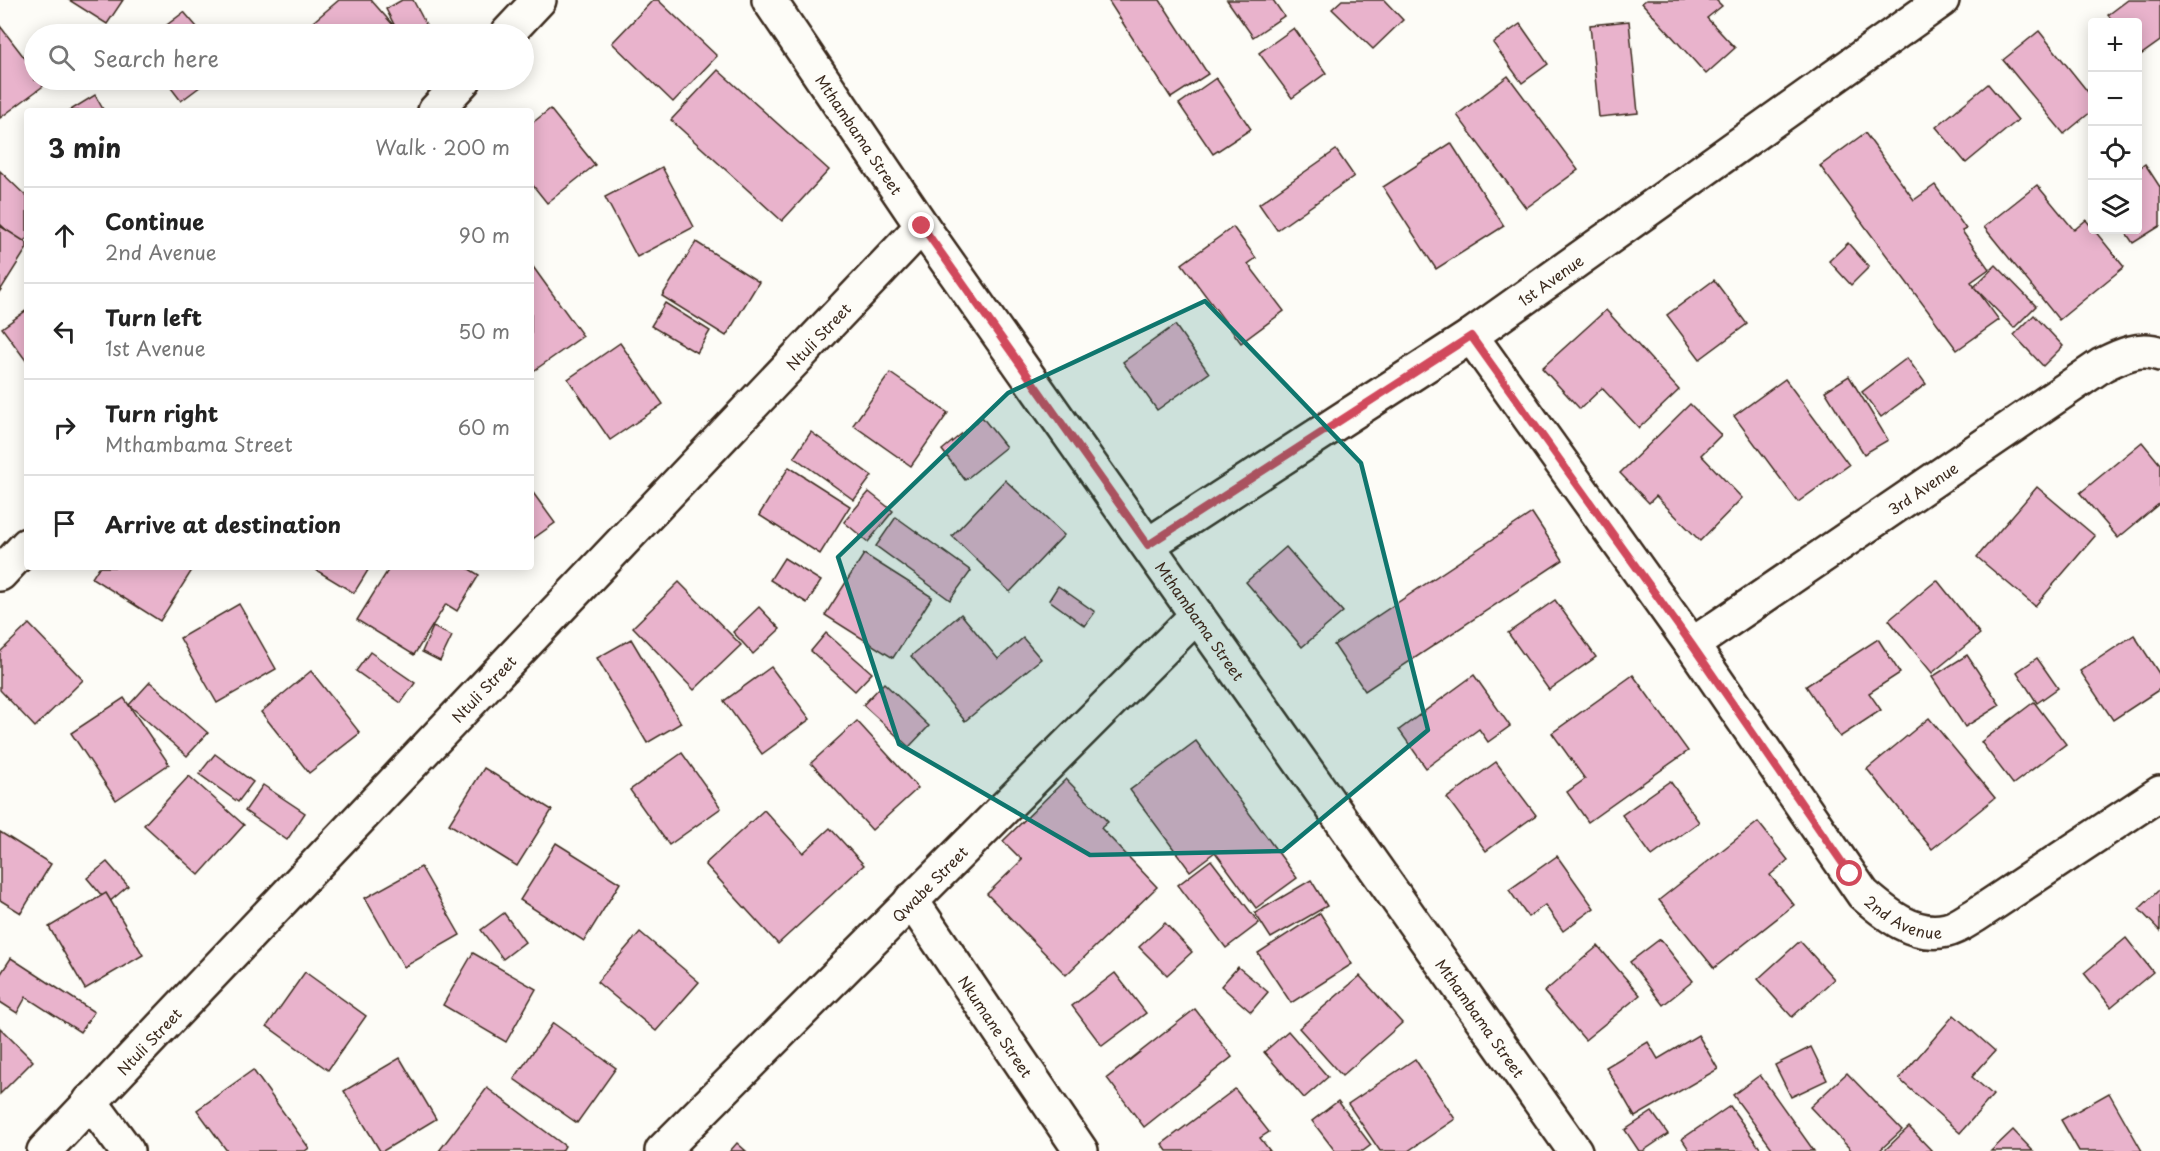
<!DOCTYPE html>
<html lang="en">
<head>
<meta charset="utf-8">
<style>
	body { margin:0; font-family:"Playpen Sans",sans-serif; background:#f6f6f6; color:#222 }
	.controls { position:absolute; right:18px; top:18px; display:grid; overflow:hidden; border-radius:6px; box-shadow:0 3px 15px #0003 }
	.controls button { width:54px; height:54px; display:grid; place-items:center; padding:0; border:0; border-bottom:2px solid #e0e0e0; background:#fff; color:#222; font:30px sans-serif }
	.stop { position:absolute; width:18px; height:18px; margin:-14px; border:4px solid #d1495b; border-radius:50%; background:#fff }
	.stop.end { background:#d1495b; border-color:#fff; box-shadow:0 2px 6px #0008 }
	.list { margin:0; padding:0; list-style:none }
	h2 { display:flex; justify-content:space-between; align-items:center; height:78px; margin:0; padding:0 24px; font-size:26px }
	h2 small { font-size:20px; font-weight:400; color:#767676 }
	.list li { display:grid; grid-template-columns:39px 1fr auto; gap:18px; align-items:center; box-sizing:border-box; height:96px; padding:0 24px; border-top:2px solid #e0e0e0 }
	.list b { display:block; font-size:22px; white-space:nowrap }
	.list p { margin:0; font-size:20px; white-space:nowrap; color:#767676 }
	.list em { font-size:20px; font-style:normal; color:#767676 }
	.icon { flex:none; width:33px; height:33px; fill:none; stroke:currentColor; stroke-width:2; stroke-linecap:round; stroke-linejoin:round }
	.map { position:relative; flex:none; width:2160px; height:1151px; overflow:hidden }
	.search { position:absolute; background:#fff; box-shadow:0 3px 15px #0003; left:24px; top:24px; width:510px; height:66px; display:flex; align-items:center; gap:15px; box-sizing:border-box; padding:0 21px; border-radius:33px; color:#767676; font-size:22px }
	.panel { position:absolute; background:#fff; box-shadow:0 3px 15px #0003; left:24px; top:108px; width:510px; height:462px; border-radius:6px }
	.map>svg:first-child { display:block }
</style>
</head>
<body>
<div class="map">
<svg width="2160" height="1151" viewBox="0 0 2160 1151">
	<rect width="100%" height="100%" fill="#fdfcf7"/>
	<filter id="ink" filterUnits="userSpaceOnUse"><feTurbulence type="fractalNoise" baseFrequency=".0167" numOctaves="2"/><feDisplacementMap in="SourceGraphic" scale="12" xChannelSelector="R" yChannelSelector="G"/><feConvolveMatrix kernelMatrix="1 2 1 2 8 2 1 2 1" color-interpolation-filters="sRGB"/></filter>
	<g filter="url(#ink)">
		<g fill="#e9b3cc" stroke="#3b2a1e" stroke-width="1.5">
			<path d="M69,0H123L107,24Z"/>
			<path d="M339,0H371L401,34H313L307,27Z"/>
			<path d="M402,0H413L431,34H399L386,9Z"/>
			<path d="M653,0H658L717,56L673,102L612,43Z"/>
			<path d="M1108,0H1160L1208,74L1171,98Z"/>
			<path d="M1227,0H1273L1284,16L1253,37Z"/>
			<path d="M1342,0H1384L1403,20L1373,49L1332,9Z"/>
			<path d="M1646,0H1716L1722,6L1707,18L1735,48L1706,74L1642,3Z"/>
			<path d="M2128,0H2160V41L2139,56L2138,22H2114L2108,15Z"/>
			<path d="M184,12L203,34H155Z"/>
			<path d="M1629,21L1638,113L1599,117L1590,25Z"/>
			<path d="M1520,24L1548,64L1522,83L1493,43Z"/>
			<path d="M0,26L34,70V80H42L46,84L0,118Z"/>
			<path d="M1294,28L1326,73L1292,98L1259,53Z"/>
			<path d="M2039,31L2092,97V111L2064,134L2003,60Z"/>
			<path d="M718,70L829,170L782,221L671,120Z"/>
			<path d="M1508,76L1578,170L1526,208L1457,115Z"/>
			<path d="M1216,78L1251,129L1213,154L1179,104Z"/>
			<path d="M165,80H209L181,101Z"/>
			<path d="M1988,84L2018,120L1966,163L1936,127Z"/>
			<path d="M95,95L104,111H69Z"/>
			<path d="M550,109L595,165L547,203L531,183V124Z"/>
			<path d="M1865,133L1914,200L1935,185L1966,229L1962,231L1989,269L1971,282L1999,320L1957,350L1820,166Z"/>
			<path d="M1451,143L1504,226L1436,269L1383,187Z"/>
			<path d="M1336,150L1354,176L1277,230L1259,204Z"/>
			<path d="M2145,164L2160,187V226L2133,243L2124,230H2138V169Z"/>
			<path d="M662,167L694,227L637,257L605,197Z"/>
			<path d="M0,171L27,197V238L21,244L0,224Z"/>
			<path d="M2037,185L2074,230L2086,220L2124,267L2059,320L1984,227Z"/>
			<path d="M0,226L27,243V248L0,291Z"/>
			<path d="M1233,227L1256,258L1248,264L1284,311L1241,343L1182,264Z"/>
			<path d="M696,242L759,282L726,336L662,296Z"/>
			<path d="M1848,243L1869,267L1851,285L1829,261Z"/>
			<path d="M531,264L583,336L532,372L531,370Z"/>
			<path d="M1996,265L2036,306L2014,328L1974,287Z"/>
			<path d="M1714,280L1747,324L1700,359L1667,315Z"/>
			<path d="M665,303L710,331L697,353L651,326Z"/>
			<path d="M27,310V362L2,328Z"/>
			<path d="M1606,310L1679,390L1639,428L1602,388L1580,409L1542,368Z"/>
			<path d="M2034,315L2063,346L2043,366L2014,335Z"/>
			<path d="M1175,325L1209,373L1157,410L1123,362Z"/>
			<path d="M620,343L663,404L610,440L568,379Z"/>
			<path d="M1907,358L1926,384L1881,417L1862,392Z"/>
			<path d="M890,373L948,413L911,466L853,425Z"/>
			<path d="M1849,376L1888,440L1864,454L1825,391Z"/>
			<path d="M1785,379L1849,465L1798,502L1734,416Z"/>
			<path d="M1690,404L1721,435L1701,455L1742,498L1700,541L1656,496L1649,503L1620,473Z"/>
			<path d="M982,417L1006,447L965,480L942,450Z"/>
			<path d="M811,432L872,476L854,500L794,457Z"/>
			<path d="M2142,442L2160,464V503L2118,538L2080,493Z"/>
			<path d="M789,467L850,506L820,554L759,515Z"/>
			<path d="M1005,480L1064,535L1010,592L952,536Z"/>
			<path d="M2037,487L2095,536L2035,606L1977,557Z"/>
			<path d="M531,490L555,523L531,540Z"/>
			<path d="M869,492L893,511L868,542L844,522Z"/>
			<path d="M1532,513L1563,560L1365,691L1334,645Z"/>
			<path d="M896,517L971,571L950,600L876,546Z"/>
			<path d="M1286,547L1343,612L1302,647L1246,582Z"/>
			<path d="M864,554L932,597L893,658L825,615Z"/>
			<path d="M784,558L821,581L807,603L770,580Z"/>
			<path d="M99,567H194L160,621L92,578Z"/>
			<path d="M311,567H370L354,593Z"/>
			<path d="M390,567H466L479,575L457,611L446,604L414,655L357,620Z"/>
			<path d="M1937,580L1980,634L1932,673L1889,620Z"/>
			<path d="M679,582L741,645L694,690L633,627Z"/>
			<path d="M1058,586L1095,612L1085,626L1049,600Z"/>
			<path d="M1555,600L1596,657L1549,690L1508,633Z"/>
			<path d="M239,604L276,669L217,703L180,638Z"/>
			<path d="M759,607L780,629L753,654L733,632Z"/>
			<path d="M961,614L998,659L1023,638L1041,659L965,721L911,656Z"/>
			<path d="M29,624L83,680L35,727L0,690V652Z"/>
			<path d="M433,627L452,636L440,661L422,652Z"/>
			<path d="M826,633L872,673L855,691L811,651Z"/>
			<path d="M2134,635L2160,675V689L2113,720L2080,671Z"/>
			<path d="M631,639L681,723L647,743L597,658Z"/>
			<path d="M1878,639L1900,673L1869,693L1881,710L1840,737L1806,686Z"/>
			<path d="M370,652L415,683L401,703L356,671Z"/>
			<path d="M1967,655L2000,705L1965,727L1932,677Z"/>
			<path d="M2037,658L2058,688L2037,703L2017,672Z"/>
			<path d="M771,667L810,719L762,754L724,701Z"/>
			<path d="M311,671L360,733L309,773L261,712Z"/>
			<path d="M1474,675L1510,726L1488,742L1479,729L1426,768L1399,730Z"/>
			<path d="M1633,675L1688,751L1588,822L1567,792L1585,779L1552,733Z"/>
			<path d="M150,682L208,733L187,756L129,705Z"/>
			<path d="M884,683L929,726L909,747L863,705Z"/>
			<path d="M124,698L169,764L116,800L71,733Z"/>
			<path d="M2034,702L2066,744L2013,784L1981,742Z"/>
			<path d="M1929,718L1995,798L1932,849L1867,769Z"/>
			<path d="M857,721L918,788L872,830L811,763Z"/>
			<path d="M1196,741L1297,878L1256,908L1215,852L1190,871L1130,790Z"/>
			<path d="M682,753L721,808L669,845L630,790Z"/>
			<path d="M215,754L253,782L238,802L199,774Z"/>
			<path d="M1496,762L1536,815L1486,851L1447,798Z"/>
			<path d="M484,768L552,810L517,866L449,824Z"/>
			<path d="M189,776L244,825L199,875L144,825Z"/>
			<path d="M1066,779L1108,822L1101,828L1157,887L1066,975L987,894L1022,860L1003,841Z"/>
			<path d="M1670,781L1699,822L1652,856L1622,815Z"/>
			<path d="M263,785L305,813L287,840L245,811Z"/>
			<path d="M764,810L803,853L830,828L864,865L778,944L705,864Z"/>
			<path d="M1758,822L1788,860L1770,875L1794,905L1714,968L1659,900Z"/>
			<path d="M0,832L51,864L21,913L0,900Z"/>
			<path d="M556,843L620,883L584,941L520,900Z"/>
			<path d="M1557,856L1594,908L1563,931L1545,905L1528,917L1509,890Z"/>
			<path d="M1211,860L1259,923L1226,948L1178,885Z"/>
			<path d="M107,862L128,886L108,903L87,878Z"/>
			<path d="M421,867L460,935L404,967L365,898Z"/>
			<path d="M1311,880L1327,906L1271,938L1255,913Z"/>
			<path d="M2160,889V931L2139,909Z"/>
			<path d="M106,893L143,955L85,989L49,927Z"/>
			<path d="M504,913L525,942L503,959L481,930Z"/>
			<path d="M1320,913L1352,964L1291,1003L1258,953Z"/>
			<path d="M1165,923L1192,952L1167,975L1139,947Z"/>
			<path d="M640,932L699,982L656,1031L597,982Z"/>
			<path d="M2126,938L2153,972L2111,1007L2084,973Z"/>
			<path d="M1660,939L1693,981L1663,1005L1630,962Z"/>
			<path d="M1800,941L1834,979L1792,1017L1758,979Z"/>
			<path d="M1598,946L1640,995L1585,1040L1544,992Z"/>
			<path d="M473,953L536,989L506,1042L443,1005Z"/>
			<path d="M11,958L94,1012L80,1032L26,997L17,1013L0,1002V975Z"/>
			<path d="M1238,967L1268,992L1251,1012L1221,986Z"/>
			<path d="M305,972L366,1016L328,1070L267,1026Z"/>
			<path d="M1115,973L1146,1013L1102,1046L1072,1006Z"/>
			<path d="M1360,976L1402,1023L1342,1076L1299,1028Z"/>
			<path d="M1195,1009L1232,1057L1144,1127L1107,1078Z"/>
			<path d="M1954,1015L1995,1051L1972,1077L1993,1095L1960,1133L1899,1079Z"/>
			<path d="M553,1023L616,1068L577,1123L514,1079Z"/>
			<path d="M0,1028L33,1061L0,1094Z"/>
			<path d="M1288,1031L1328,1077L1304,1098L1264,1052Z"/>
			<path d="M1698,1035L1718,1069L1635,1117L1606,1067L1648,1042L1658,1059Z"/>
			<path d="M1811,1047L1827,1080L1791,1097L1775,1065Z"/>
			<path d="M400,1058L436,1119L383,1151H380L344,1091Z"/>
			<path d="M1415,1059L1455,1119L1408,1151H1380L1348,1104Z"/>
			<path d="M253,1070L309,1148L305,1151H227L197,1110Z"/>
			<path d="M1847,1073L1902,1130L1879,1151H1852L1810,1107Z"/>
			<path d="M1760,1075L1814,1151H1774L1733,1095Z"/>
			<path d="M487,1088L565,1146L562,1151H439Z"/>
			<path d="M1235,1089L1269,1132L1260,1138L1270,1151H1167L1162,1144Z"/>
			<path d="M2109,1093L2142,1151H2079L2061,1120Z"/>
			<path d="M1338,1101L1371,1145L1363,1151H1335L1312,1121Z"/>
			<path d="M1730,1106L1762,1151H1690L1682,1139Z"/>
			<path d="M1652,1112L1668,1134L1643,1151H1639L1625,1130Z"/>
			<path d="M1909,1127L1932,1151H1884Z"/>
			<path d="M2013,1130L2033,1151H1991Z"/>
			<path d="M737,1143L746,1151H730Z"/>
		</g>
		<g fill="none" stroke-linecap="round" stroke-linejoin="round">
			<defs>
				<g id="minor">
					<path id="s1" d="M769,0L922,226L1575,1151"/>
					<path d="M507,34L539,0"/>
					<path d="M435,111L464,80"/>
					<path id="s2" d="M1471,336L1692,645L1863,894C1886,914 1914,938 1947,930C1957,928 1967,920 1976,915L2160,793"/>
					<path id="s3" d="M1148,545L1471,336L1942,0"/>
					<path d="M0,574L27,545"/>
					<path id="s4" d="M1692,645L2102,365C2120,356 2140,346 2160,354"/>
					<path id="s5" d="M911,900L1081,1151"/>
					<path d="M90,1101L127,1151"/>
					<path id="s6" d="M44,1151L922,226"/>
					<path id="s7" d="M662,1151L1197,615"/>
				</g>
			</defs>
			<use href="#minor" stroke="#3b2a1e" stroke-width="38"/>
			<use href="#minor" stroke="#fdfcf7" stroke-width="33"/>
		</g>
	</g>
	<g fill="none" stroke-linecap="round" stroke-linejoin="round" filter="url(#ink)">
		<path stroke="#d1495b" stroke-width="8" d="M922,226L1148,545L1471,336L1692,645L1850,874"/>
	</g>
	<path fill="#0f766e" fill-opacity="0.2" stroke="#0f766e" stroke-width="4.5" stroke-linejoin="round" d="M1205,301L1361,463L1428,730L1283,851L1090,855L899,744L838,557L1008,393Z"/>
	<g text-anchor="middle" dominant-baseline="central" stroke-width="5" stroke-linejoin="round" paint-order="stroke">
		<g font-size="15" fill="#3b2a1e" stroke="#fdfcf7">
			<text stroke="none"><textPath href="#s1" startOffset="162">Mthambama Street</textPath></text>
			<text stroke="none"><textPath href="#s3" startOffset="482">1st Avenue</textPath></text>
			<text stroke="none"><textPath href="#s6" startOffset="1124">Ntuli Street</textPath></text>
			<text stroke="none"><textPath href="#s4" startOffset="279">3rd Avenue</textPath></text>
			<text stroke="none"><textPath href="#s1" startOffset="756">Mthambama Street</textPath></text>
			<text stroke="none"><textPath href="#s6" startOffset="638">Ntuli Street</textPath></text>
			<text stroke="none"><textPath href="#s7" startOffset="378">Qwabe Street</textPath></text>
			<text stroke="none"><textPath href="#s2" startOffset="730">2nd Avenue</textPath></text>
			<text stroke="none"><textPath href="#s1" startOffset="1242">Mthambama Street</textPath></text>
			<text stroke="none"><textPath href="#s5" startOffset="152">Nkumane Street</textPath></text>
			<text stroke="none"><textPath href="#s6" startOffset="152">Ntuli Street</textPath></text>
		</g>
	</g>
</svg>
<div class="controls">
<button>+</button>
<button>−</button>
<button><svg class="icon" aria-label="locate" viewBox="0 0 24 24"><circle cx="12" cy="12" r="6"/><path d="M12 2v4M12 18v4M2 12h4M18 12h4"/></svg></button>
<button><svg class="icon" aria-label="layers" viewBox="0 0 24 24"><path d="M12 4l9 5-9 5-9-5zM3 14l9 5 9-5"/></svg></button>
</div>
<div class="stop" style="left:1850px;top:874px"></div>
<div class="stop end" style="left:922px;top:226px"></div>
<div class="search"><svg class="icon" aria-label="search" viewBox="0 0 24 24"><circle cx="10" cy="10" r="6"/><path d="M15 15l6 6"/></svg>Search here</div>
<section class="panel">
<h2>3 min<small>Walk · 200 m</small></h2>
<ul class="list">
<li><svg class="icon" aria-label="ahead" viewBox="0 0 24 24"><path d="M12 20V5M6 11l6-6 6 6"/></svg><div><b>Continue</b><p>2nd Avenue</p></div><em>90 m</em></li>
<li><svg class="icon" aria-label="left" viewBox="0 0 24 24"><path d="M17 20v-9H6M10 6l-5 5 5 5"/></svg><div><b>Turn left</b><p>1st Avenue</p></div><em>50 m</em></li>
<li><svg class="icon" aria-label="right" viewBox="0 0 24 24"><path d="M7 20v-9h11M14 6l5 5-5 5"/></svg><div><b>Turn right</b><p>Mthambama Street</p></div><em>60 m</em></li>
<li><svg class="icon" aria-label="arrive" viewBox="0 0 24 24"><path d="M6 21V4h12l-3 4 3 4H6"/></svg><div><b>Arrive at destination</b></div></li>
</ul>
</section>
</div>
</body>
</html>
